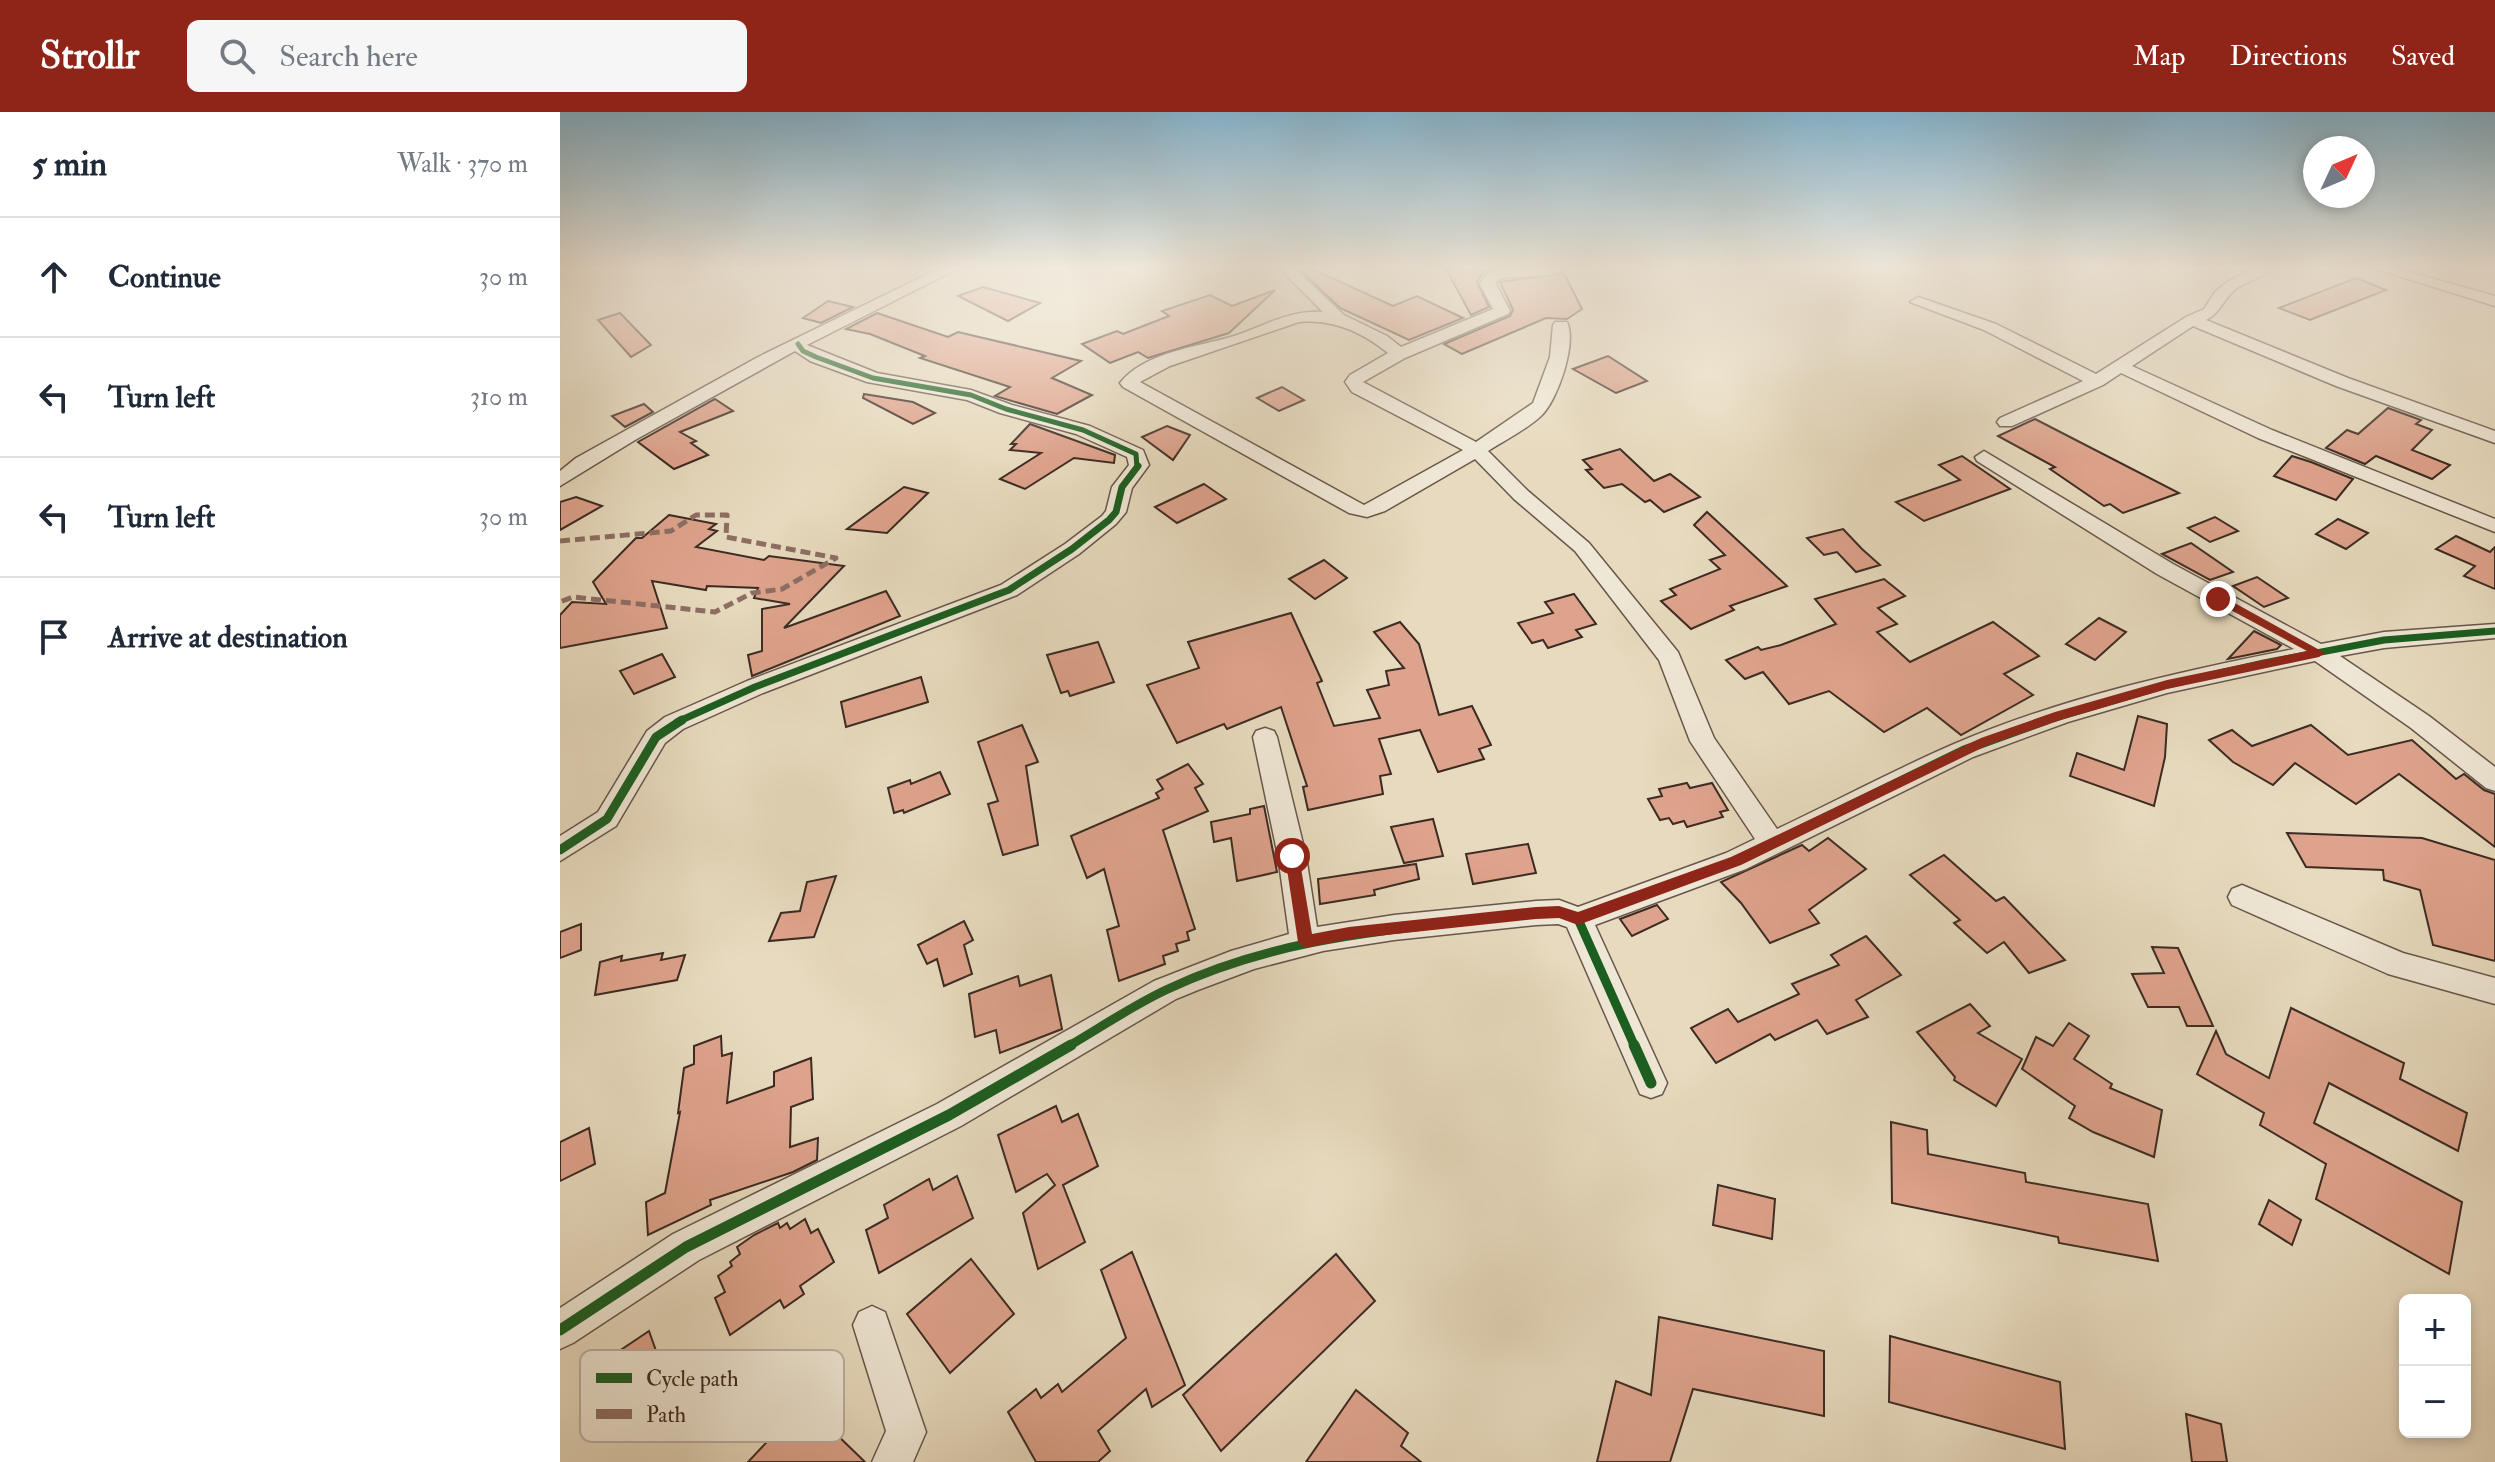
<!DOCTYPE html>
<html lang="en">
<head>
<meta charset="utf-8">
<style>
	body { margin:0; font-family:"IM FELL Double Pica",serif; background:#f6f6f7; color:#1f2937 }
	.controls { position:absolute; right:24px; bottom:24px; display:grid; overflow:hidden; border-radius:12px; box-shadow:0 4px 12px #0003 }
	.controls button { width:72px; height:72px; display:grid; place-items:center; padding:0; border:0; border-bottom:2px solid #e0e1e3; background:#fff; color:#1f2937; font:40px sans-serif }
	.compass { position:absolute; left:1743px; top:24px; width:72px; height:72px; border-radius:50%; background:#fff; box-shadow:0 4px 12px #0003; rotate:46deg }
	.stop { position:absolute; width:24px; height:24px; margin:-18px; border:6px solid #8f2418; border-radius:50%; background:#fff }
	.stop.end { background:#8f2418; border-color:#fff; box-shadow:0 2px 8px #0008 }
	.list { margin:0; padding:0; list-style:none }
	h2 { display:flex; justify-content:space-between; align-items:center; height:104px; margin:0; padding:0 32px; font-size:34px }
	h2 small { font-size:26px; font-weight:400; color:#747a83 }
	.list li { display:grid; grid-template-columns:52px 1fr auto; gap:24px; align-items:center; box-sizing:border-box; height:120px; padding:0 32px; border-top:2px solid #e0e1e3 }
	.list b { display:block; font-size:30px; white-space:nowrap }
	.list em { font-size:26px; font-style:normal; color:#747a83 }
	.icon { flex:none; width:44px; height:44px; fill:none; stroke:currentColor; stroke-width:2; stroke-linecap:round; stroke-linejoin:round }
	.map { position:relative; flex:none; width:1935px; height:1350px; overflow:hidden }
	header { display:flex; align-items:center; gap:48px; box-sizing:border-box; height:112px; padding:0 40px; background:#8f2418; color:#fff }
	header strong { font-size:38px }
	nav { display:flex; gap:44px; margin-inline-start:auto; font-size:28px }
	.search { width:560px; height:72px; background:#f6f6f7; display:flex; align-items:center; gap:20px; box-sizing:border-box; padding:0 28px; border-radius:12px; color:#747a83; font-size:30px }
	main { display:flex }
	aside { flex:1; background:#fff }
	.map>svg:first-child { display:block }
</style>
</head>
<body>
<header>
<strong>Strollr</strong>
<div class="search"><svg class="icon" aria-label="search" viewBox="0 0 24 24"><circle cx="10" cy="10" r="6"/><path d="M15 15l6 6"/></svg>Search here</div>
<nav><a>Map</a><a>Directions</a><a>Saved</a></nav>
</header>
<main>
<aside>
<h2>5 min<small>Walk · 370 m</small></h2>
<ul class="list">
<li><svg class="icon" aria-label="ahead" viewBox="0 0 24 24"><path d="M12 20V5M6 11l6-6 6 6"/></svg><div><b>Continue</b></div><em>30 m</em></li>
<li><svg class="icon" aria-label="left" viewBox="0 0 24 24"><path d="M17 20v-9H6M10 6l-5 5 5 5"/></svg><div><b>Turn left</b></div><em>310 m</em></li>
<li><svg class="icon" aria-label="left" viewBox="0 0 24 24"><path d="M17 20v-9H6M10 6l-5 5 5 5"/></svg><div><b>Turn left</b></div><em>30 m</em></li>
<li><svg class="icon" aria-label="arrive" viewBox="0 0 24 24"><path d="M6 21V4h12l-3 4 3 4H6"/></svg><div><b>Arrive at destination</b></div></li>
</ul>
</aside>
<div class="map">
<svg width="1935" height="1350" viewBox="0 0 1935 1350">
	<rect width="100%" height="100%" fill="#e7dabe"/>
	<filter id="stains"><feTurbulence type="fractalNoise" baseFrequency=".0025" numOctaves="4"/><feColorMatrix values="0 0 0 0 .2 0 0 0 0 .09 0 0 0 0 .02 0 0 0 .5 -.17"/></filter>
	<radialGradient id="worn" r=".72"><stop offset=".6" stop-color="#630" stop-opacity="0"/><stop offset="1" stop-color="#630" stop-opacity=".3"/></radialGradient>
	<g fill="#dea38c" stroke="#3d2b23" stroke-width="2">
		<path d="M739,157H752L833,194L857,184L903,206L849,228L780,196Z"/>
		<path d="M886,157H932L924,159L917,170L929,195L911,203Z"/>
		<path d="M1004,161L1022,197L1007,207L986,206L902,242L884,232L950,204L953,198L940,170Z"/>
		<path d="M1796,166L1826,178L1750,208L1719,196Z"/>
		<path d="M423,175L480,191L448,209L398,184Z"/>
		<path d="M715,178L669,221L588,246L578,240L550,251L522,232L557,219L563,222L609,204L602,199L650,183L672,194Z"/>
		<path d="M268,189L293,195L261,211L243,206Z"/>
		<path d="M60,201L91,233L71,245L38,208Z"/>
		<path d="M317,201L388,225L398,220L521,249L492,266L532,283L497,302L435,284L450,275L360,246L365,244L310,222L286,217Z"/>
		<path d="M1048,244L1087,269L1056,281L1013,257Z"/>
		<path d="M722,275L744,288L719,299L697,286Z"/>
		<path d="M304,282L353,290L375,301L353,312L303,286Z"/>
		<path d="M155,287L173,299L120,320L136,329L131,331L148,343L114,357L78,330Z"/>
		<path d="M84,292L93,300L65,315L52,304Z"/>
		<path d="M1828,296L1861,308L1856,312L1872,318L1852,338L1890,353L1872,367L1816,344L1805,352L1766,336L1787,318L1798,322Z"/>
		<path d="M1475,307L1619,381L1563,401L1550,392L1544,394L1490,357L1495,355L1438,324Z"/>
		<path d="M470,312L555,343L554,351L514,346L465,377L440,367L481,341L450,338L456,332H451Z"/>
		<path d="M607,314L630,323L613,348L582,325Z"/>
		<path d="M1060,337L1094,369L1110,362L1140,385L1104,400L1090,388L1085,390L1062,372L1044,376L1026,358L1032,357L1023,348Z"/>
		<path d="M1402,344L1450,377L1364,409L1336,390L1400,368L1379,353Z"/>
		<path d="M1732,344L1751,350L1793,367L1776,388L1714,364Z"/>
		<path d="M644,372L666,387L617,411L595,395Z"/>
		<path d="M344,375L368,381L327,421L287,417Z"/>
		<path d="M16,385L42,394L0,418V390Z"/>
		<path d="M1147,400L1227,474L1170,494L1174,498L1131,517L1101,489L1116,483L1110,477L1160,457L1150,448L1165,443L1134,413Z"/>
		<path d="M109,403L156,412L149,417L157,419L136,435L204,448L209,444L284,454L224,516L326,479L340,504L192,564L188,543L202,539V497L230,492L194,486L198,476L147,474L146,478L92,469L107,516L0,536V503L12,490L46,492L33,470L76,426H82Z"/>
		<path d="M1655,405L1678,419L1650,430L1628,416Z"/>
		<path d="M1778,407L1808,421L1786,437L1756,422Z"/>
		<path d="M1283,417L1302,437L1320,453L1296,460L1277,440L1264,443L1247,426Z"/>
		<path d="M1896,424L1930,440L1935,435V477L1904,464L1915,454L1876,437Z"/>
		<path d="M1631,431L1673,460L1650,468L1602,442Z"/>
		<path d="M764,448L787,466L755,487L729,467Z"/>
		<path d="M1697,465L1728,486L1704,495L1673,474Z"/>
		<path d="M1324,467L1345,484L1318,496L1337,512L1317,520L1350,550L1433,510L1479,544L1444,562L1473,583L1401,623L1367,596L1324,620L1269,579L1229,592L1203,560L1185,567L1166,548L1198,535L1201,538L1221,533L1276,512L1255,487Z"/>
		<path d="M1014,482L1036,512L1016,518L1022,525L988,536L983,528L972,531L958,511L993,501L985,490Z"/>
		<path d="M731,501L762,569L757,571L774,614L820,606L807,578L829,573L826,559L844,556L814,520L840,510L859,532L879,603L912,594L931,633L919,637L924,647L878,660L860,618L819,627L831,662L820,664L823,682L748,698L743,675L747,674L721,595L667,617L664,612L617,631L587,573L639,556L628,530Z"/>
		<path d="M1539,506L1566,520L1535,548L1506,532Z"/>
		<path d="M1694,519L1721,533L1717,537L1668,547Z"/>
		<path d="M538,530L554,570L510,584L508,579L501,581L487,543Z"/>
		<path d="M102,542L115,565L74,582L60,559Z"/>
		<path d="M361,565L368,590L286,615L281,590Z"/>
		<path d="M1578,604L1607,612L1605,645L1594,694L1510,664L1517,641L1564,658Z"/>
		<path d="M462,613L478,650L466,654L478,733L443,743L428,692L438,689L418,630Z"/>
		<path d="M1751,613L1788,643L1852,628L1896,667L1904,662L1924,678L1935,682V735L1839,662L1796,692L1735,651L1713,673L1673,650L1649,628L1672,618L1692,634Z"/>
		<path d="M628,652L643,672L635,676L648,699L603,718L635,817L627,820L629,828L616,832L618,839L603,844L605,852L559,869L547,818L559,814L544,757L527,766L511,724L599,686L596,681L603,677L597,668Z"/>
		<path d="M380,660L390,682L344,701L343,698L334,701L328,676L350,668L351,672Z"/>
		<path d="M1127,671L1130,676L1152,671L1168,698L1160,700L1163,705L1127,715L1124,709L1113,712L1109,706L1100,708L1088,687L1102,684L1099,677Z"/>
		<path d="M704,694L717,760L677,769L671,726L654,730L651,710L690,702V697Z"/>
		<path d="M873,707L883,744L844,751L831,715Z"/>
		<path d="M1727,721L1862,726L1935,748V849L1873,833L1860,778L1824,768L1823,758L1746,755Z"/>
		<path d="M1268,726L1306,757L1249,798L1259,811L1210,831L1181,791L1161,770L1242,733L1249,739Z"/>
		<path d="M968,732L976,761L913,772L906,742Z"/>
		<path d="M1384,743L1436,789L1444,785L1505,848L1469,861L1444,830L1427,841L1394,811L1400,808L1350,763Z"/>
		<path d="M856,752L859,767L814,778L815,783L760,792L758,767Z"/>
		<path d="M276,764L254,825L209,829L221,801L240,799L247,770Z"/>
		<path d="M1097,793L1108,807L1072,824L1060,807Z"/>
		<path d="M404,809L413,828L404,833L412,862L384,874L377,847L367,852L358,833Z"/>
		<path d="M21,812V838L0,846V820Z"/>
		<path d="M1306,824L1341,863L1296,888L1308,905L1267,922L1257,908L1215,928L1210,922L1156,951L1131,916L1168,897L1178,910L1239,882L1232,872L1279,853L1271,843Z"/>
		<path d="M1592,835L1618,836L1653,914H1627L1619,895H1588L1572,862L1604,861Z"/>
		<path d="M103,841L101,848L125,843L117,868L35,883L40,850L62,844L61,849Z"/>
		<path d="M491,863L502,917L440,941L436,918L415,925L409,882L458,864L460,874Z"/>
		<path d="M1410,892L1430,914L1418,921L1462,947L1436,994L1394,968L1395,965L1357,920Z"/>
		<path d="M1731,896L1844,951L1840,967L1907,1001L1898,1039L1769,971L1754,1011L1902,1090L1889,1162L1756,1087L1766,1052L1700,1013L1704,1001L1637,962L1656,919L1666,942L1709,966Z"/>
		<path d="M1509,911L1529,924L1514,947L1552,972L1550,976L1602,998L1594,1045L1533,1020L1509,1006L1515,994L1462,957L1476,925L1493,934Z"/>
		<path d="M161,924L162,944L172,941L167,991L214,974V960L251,946L253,987L231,995L230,1035L258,1026L257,1048L233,1060L150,1088L151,1093L88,1123L86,1090L105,1081L120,1000L118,1001L124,956L134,952V934Z"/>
		<path d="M496,994L502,1010L518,1002L538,1054L503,1073L525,1130L478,1157L463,1101L495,1073L487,1062L456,1080L438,1023Z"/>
		<path d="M1331,1010L1367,1018L1368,1042L1465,1061L1466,1070L1588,1092L1598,1149L1499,1131L1498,1125L1332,1091Z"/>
		<path d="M29,1016L35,1052L0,1069V1030Z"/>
		<path d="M397,1064L413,1106L319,1161L306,1118L328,1106L324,1093L369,1067L373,1078Z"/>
		<path d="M1158,1073L1215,1087L1212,1127L1153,1113Z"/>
		<path d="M1709,1088L1741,1108L1732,1133L1699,1112Z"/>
		<path d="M245,1107L251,1121L258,1117L274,1150L240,1174L244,1182L224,1196L220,1188L170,1223L155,1186L165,1180L158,1164L172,1154L170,1150L180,1142L177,1135L194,1123L218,1111L220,1116L227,1111L230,1117Z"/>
		<path d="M572,1140L625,1273L592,1295L586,1277L538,1319L550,1339L538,1350H476L448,1300L476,1277L481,1286L498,1272L502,1280L566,1226L541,1158Z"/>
		<path d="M776,1142L815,1189L661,1339L623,1283Z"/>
		<path d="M411,1147L454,1202L390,1261L347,1202Z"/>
		<path d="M1099,1205L1264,1239V1304L1133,1277L1110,1350H1037L1056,1269L1091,1283Z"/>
		<path d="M89,1219L100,1250L42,1290L31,1258Z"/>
		<path d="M1330,1224L1500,1270L1505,1337L1329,1290Z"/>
		<path d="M796,1278L848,1321L841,1334L861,1350H746Z"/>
		<path d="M237,1298L266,1326L273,1319L305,1350H188Z"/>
		<path d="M1626,1302L1661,1312L1667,1350H1632Z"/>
	</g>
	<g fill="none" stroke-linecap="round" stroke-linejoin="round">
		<defs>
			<g id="minor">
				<path d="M378,157H397L247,233L317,261L411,278L452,293L530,314L583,338L589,353L572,376L566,400L556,412L519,442L457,483L203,581L123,617L105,631L56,714L0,749V724L38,700L87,619L105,605L187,569L441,473L505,432L542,404L546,399L552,375L569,353L567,345L516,322L440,301L407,288L307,270L250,249L235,239L75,328L0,374V359L16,346L198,245Z"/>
				<path d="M720,157H735L784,203L827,224L841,235L933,197L920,172L927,161L943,157H1006C997,166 955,163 938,167L936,172L950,199L948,202L845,246L803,270L916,330L973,291L990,245L993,213L995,210H1007C1017,231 998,288 981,304C966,318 945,328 928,339L968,379L1029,431L1118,540L1154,626L1217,717C1276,689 1334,658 1394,632C1501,586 1620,559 1734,537L1597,462L1417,349L1415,345L1424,339L1613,452L1761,532L1824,520L1935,512V526L1824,536L1780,544L1869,604L1935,655V679L1926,676L1851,616L1755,549L1607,581L1508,610L1413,645L1186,757L1035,813L1107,971L1102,982L1091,986L1080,982L1007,815L998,812L976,813L834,828L763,839L694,857L638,878L616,887L401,1014L139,1148L13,1231L0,1237V1196L113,1122L377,992L594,869L671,839L729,822L718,744L693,625L696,619L705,616L714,619L717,625L746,744L757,815L834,803L976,789L999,788L1018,795L1166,741L1195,727L1130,629L1099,548L1015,439L954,387L915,347L825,399L807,405L789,401L563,275L560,271C584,240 638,235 674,224C705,214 728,198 763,200ZM739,210C773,207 802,220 828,241L790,263L785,270L792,280L903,338L804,393L580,270L610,254Z"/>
				<path d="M1693,157H1712C1702,166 1688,169 1677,176C1664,185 1661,201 1646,208L1788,266L1935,319V331L1776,274L1633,214L1572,254L1712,318L1935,407V420L1698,326L1561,261L1543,273L1452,314H1440L1437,310L1440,306L1523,269L1424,218L1350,190L1358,185L1364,187L1436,212L1536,262L1626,205L1644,197L1655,180L1667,170Z"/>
				<path d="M1816,157H1839L1935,184V194Z"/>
				<path d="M1682,773L1843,841L1935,866V892L1828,862L1672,793L1668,785L1672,777Z"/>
				<path d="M312,1194L325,1200L366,1320L353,1350H312L326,1319L293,1213L299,1200Z"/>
			</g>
		</defs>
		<use href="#minor" stroke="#68574a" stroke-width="3"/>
		<use href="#minor" fill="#efe7d5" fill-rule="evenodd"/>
		<path stroke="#8d6e63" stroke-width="5" stroke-dasharray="10 5" stroke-linecap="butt" d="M0,429L111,419L136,403H167L166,425L276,446L222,477L192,481L155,500L13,485L0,490"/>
		<defs>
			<path id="cycleway-far3" d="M238,232L243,239L256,245L313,266L411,283L446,297L523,318L576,342L577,356"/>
			<g id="cycleway-far2">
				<path d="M117,610L195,575L449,478L512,437L549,408L556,400L562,375L578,354"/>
				<path d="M1482,610L1607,573L1704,551L1824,528L1935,519"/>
			</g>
			<g id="cycleway-far1">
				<path d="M0,738L47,707L96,625L122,608"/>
				<path d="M507,935C540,916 573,893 608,877C728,820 848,818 976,801L999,800L1018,807"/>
				<path d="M1075,935L1018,807L1176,749L1404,638L1487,608"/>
			</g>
			<g id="cycleway">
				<path d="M1074,933L1091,971"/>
				<path d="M0,1218L126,1135L389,1003L511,933"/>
			</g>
		</defs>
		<use href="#cycleway-far3" stroke="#efe7d5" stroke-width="8"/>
		<use href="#cycleway-far2" stroke="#efe7d5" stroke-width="11"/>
		<use href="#cycleway-far1" stroke="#efe7d5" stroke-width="14"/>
		<use href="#cycleway" stroke="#efe7d5" stroke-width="16"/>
		<use href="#cycleway-far3" stroke="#1b5e20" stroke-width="5"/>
		<use href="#cycleway-far2" stroke="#1b5e20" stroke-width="7"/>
		<use href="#cycleway-far1" stroke="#1b5e20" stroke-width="9"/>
		<use href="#cycleway" stroke="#1b5e20" stroke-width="11"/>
	</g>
	<linearGradient id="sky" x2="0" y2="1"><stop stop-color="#87b7d2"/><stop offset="0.45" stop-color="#f4eee2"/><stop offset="1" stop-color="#f4eee2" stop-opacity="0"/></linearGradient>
	<rect width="1935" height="346" fill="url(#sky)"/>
	<path fill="#8f2418" d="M1654,484H1662L1765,541L1759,545L1607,577L1504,607L1430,632L1181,753L1018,813L999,806L976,807L789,827L745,836L738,830L725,744L732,738L739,744L752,822L789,815L976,795L999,794L1018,800L1171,745L1421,626L1495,600L1607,568L1747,539L1654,489Z"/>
	<rect x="20" y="1238" width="264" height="92" rx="12" fill="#efe7d5" stroke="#baafa0" stroke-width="2"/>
	<rect x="36" y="1261" width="36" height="10" fill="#1b5e20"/>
	<rect x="36" y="1297" width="36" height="10" fill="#8d6e63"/>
	<g font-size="22" fill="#3d2b23">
		<text x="86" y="1274">Cycle path</text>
		<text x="86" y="1310">Path</text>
	</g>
	<rect width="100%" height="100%" filter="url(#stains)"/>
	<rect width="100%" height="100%" fill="url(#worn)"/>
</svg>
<div class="controls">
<button>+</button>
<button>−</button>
</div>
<svg class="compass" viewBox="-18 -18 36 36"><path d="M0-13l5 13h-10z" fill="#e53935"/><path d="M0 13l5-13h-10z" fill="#747a83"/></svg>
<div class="stop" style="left:732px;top:744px"></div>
<div class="stop end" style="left:1658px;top:487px"></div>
</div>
</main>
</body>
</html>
